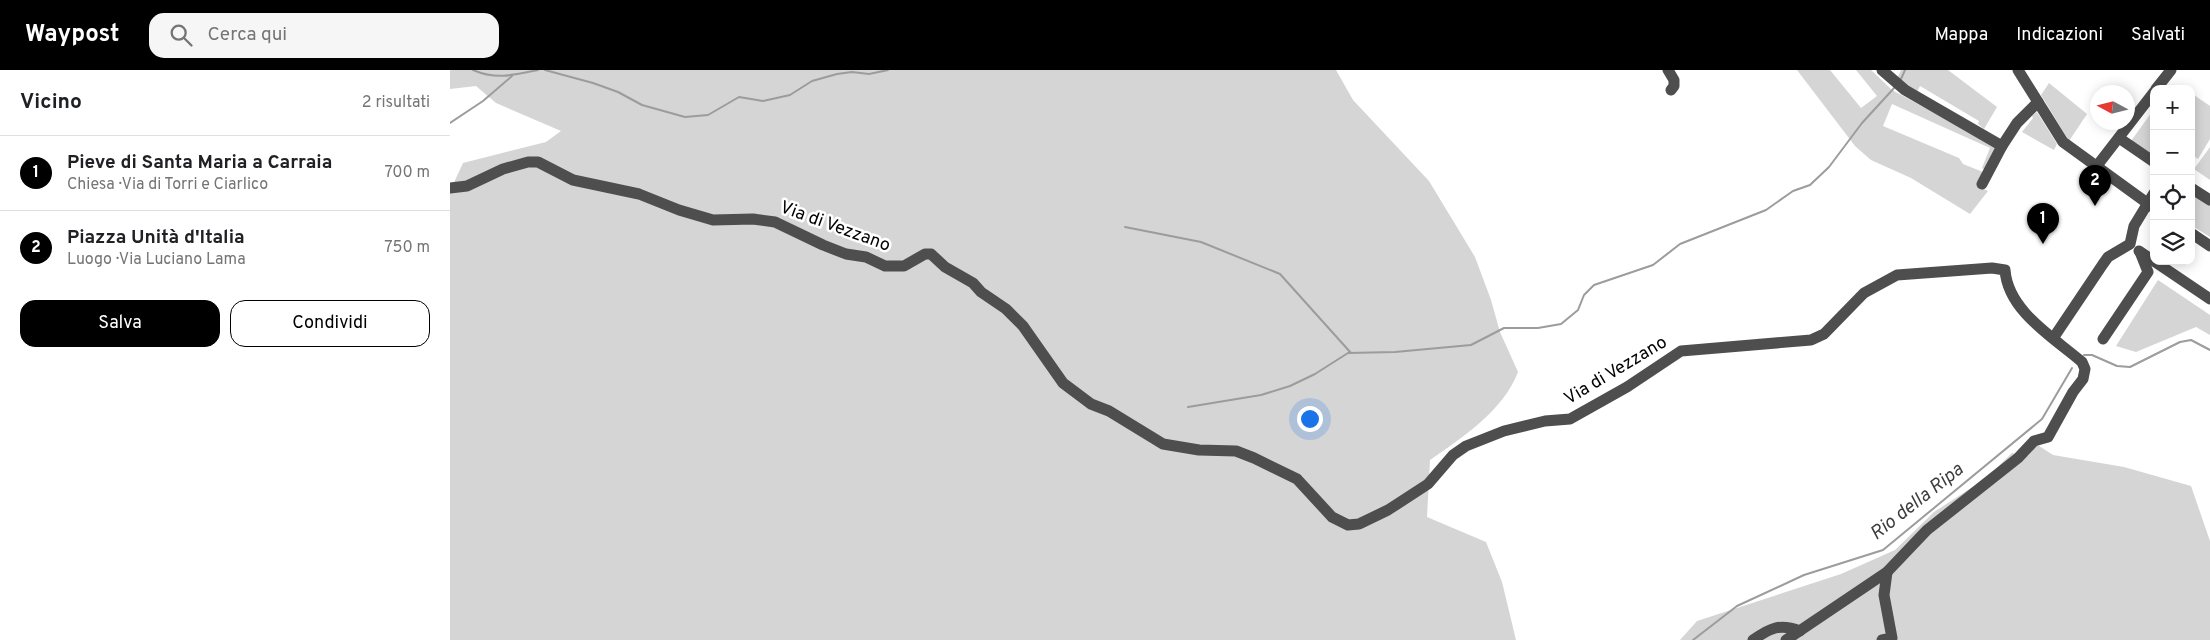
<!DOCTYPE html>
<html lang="it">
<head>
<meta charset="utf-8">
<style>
	body { margin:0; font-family:Overpass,sans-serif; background:#f6f6f6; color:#202124 }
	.controls { position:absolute; right:15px; top:15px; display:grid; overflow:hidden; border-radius:10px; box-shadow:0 2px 12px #0003 }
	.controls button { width:45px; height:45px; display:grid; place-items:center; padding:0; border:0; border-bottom:1px solid #e0e0e0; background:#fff; color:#202124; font:25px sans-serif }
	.compass { position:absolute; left:1640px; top:15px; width:45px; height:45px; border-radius:50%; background:#fff; box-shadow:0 2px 12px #0003; rotate:277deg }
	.you { position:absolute; left:859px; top:348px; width:18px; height:18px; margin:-12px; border:4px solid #fff; border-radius:50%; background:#1a73e8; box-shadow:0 0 0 8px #1a73e833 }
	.badge { display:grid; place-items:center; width:32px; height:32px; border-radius:50%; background:#000; color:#fff; font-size:16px; font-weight:700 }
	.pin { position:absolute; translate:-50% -41px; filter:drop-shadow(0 1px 2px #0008) }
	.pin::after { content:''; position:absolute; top:26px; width:18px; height:15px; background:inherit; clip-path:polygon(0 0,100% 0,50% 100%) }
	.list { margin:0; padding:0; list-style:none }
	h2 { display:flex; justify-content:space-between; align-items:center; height:65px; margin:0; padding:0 20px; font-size:21px }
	h2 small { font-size:16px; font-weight:400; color:#757577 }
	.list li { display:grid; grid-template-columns:32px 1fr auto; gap:15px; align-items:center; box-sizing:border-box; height:75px; padding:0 20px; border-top:1px solid #e0e0e0 }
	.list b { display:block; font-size:19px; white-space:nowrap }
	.list p { margin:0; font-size:16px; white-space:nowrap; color:#757577 }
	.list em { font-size:16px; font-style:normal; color:#757577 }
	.actions { display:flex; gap:10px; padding:15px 20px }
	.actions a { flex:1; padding:11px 0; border:1px solid #000; border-radius:15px; text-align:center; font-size:18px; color:#000 }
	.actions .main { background:#000; color:#fff }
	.icon { flex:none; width:28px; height:28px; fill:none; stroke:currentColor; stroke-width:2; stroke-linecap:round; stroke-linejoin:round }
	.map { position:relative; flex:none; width:1760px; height:570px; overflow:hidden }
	header { display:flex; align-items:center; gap:30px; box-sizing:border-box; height:70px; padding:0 25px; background:#000; color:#fff }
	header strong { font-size:24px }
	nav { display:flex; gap:28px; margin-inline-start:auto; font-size:18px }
	.search { width:350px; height:45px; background:#f6f6f6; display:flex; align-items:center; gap:12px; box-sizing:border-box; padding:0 18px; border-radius:15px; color:#757577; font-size:19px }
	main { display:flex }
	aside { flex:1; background:#fff }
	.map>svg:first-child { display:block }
</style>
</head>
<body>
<header>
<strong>Waypost</strong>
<div class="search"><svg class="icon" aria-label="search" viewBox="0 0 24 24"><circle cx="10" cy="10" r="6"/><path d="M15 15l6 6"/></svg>Cerca qui</div>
<nav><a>Mappa</a><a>Indicazioni</a><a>Salvati</a></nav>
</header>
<main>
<aside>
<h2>Vicino<small>2 risultati</small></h2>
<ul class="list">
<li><span class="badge">1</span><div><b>Pieve di Santa Maria a Carraia</b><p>Chiesa · Via di Torri e Ciarlico</p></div><em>700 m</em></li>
<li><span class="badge">2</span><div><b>Piazza Unità d'Italia</b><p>Luogo · Via Luciano Lama</p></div><em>750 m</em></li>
</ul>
<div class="actions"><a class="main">Salva</a><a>Condividi</a></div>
</aside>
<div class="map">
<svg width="1760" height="570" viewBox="0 0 1760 570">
	<rect width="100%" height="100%" fill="#fff"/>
	<g fill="#d5d5d5">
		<path d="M0,0H886L903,30L979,111L1025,187L1041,230L1050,262L1068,302C1053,341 1013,367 980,390L977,447L1036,472L1052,512L1066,570H0V121L13,93L96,72L111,61L46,33L26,16L0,19Z"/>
		<path d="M1347,0H1380L1411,38L1427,26L1406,0H1421L1442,20L1547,77L1536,100L1532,98L1540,78L1442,34L1433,56L1509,88L1513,94L1533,102L1528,116L1538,121L1520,144L1461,108L1421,90L1405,76Z"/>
		<path d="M1451,0H1498L1547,37L1534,59L1528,54L1529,51L1470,16L1467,22L1447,9Z"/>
		<path d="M1599,13L1637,44L1619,71L1591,25Z"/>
		<path d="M1741,23L1760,36V69L1748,89L1741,84Z"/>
		<path d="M1704,39V86L1681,71Z"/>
		<path d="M1587,42L1607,74L1604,80L1572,62L1583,48L1582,46Z"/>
		<path d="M1760,77V110L1744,99Z"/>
		<path d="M1741,120L1760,132V167L1741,155Z"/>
		<path d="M1708,210L1760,245V265L1746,257L1686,282L1666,276Z"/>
		<path d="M1586,374L1603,385L1674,397L1741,416L1760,471V570H1230L1247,551L1391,504L1445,480L1484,442L1535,409L1562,383L1578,386Z"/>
	</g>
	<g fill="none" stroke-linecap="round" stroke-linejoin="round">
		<g stroke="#9c9c9c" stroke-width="2">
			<path d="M23,0C46,10 64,5 88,0"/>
			<path d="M95,0L143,13L168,22L192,35L235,47L258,45L289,27L313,31L340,25L362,11L387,4L402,2L419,4L438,0"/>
			<path d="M1451,9L1455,0"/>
			<path d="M0,53L33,31L62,6"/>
			<path d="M675,157L751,172L830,204L901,283"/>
			<path d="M1634,285H1642L1667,296L1680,297L1730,272L1741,270L1760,280"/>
			<path d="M738,337L811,325L840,316L865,304L898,283L945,282L1021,275L1054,258H1088L1111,254L1128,240L1134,225L1144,215L1203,195L1230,174L1316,140L1343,121L1360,115L1379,97L1412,53L1445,17"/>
			<path d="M1243,570L1287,536L1354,505L1433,480L1592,349L1622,298"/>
		</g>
		<g stroke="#4e4e4e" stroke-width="11">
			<path d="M1218,0L1224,10V16L1221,20"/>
			<path d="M1432,0L1455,20L1552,76L1567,53L1588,32"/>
			<path d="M1568,0L1613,72L1704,138"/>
			<path d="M1706,19L1721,0"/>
			<path d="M1669,68L1704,92"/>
			<path d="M1646,97L1704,22"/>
			<path d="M1532,114L1552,76"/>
			<path d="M0,118L17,116L53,99L78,92H88L123,110L189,124L229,140L263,150L303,149L325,152L373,175L396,184L416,187L435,196H454L475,184H481L495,197L523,213L531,222L556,239L573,256L613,313L641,334L659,341L713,374L749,380L786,381L804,388L847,409L882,447L898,455L909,454L938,440L978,414L1003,385L1016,376L1054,361L1095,351L1120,349L1177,317L1231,281L1361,270L1374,264L1414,223L1447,205L1542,198L1555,200C1558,241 1603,267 1632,292L1635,299L1633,309L1623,322L1598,367L1584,371L1568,388L1477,460L1437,502L1336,570"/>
			<path d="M1741,118L1760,130"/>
			<path d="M1741,163L1760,176"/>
			<path d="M1689,181L1760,229"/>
			<path d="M1604,267L1653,194L1658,187L1680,174L1684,156L1704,123"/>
			<path d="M1653,269L1698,202L1690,182"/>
			<path d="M1303,570C1320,558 1330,553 1350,561"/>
			<path d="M1432,570L1442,568L1434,525L1437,502"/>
		</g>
	</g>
	<g text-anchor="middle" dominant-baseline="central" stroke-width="5" stroke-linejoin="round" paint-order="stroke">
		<g font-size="18" fill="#000" stroke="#fff">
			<text transform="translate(385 157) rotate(20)">Via di Vezzano</text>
			<text transform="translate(1166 301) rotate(-31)">Via di Vezzano</text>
		</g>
		<g font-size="19" font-style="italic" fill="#3d3d3d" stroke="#fff">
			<text transform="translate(1467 432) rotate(-38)">Rio della Ripa</text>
		</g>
	</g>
</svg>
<div class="controls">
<button>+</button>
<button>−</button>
<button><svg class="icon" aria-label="locate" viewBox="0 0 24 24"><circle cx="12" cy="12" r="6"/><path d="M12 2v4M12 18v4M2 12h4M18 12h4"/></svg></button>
<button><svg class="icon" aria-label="layers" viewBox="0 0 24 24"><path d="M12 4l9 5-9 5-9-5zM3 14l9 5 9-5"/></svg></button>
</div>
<svg class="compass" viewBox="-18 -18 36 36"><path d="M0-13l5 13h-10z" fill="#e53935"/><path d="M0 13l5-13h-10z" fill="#757577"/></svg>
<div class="you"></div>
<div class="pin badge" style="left:1593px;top:174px">1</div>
<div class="pin badge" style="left:1645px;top:136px">2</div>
</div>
</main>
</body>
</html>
